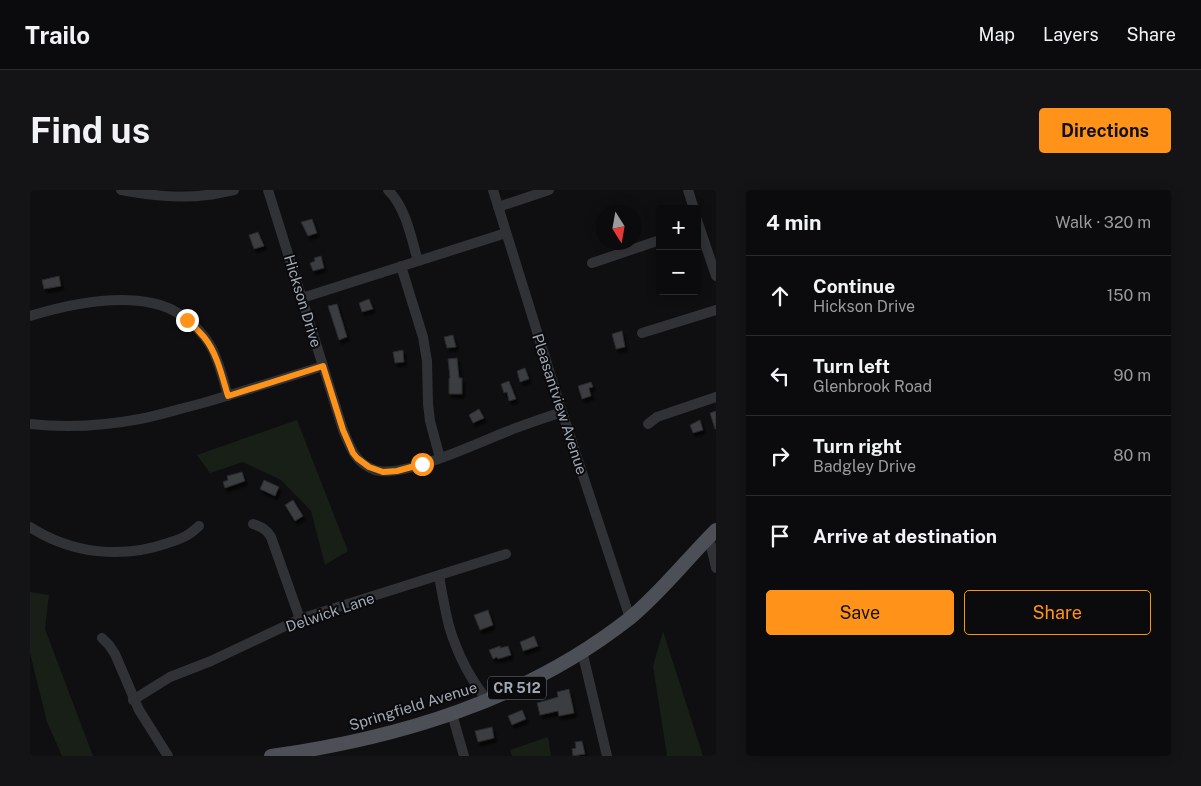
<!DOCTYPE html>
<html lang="en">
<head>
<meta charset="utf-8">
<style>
	body { margin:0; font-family:"Public Sans",sans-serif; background:#141416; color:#f1f3f6 }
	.controls { position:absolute; right:15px; top:15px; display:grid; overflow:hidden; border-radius:5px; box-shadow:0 2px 12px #0003 }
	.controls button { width:45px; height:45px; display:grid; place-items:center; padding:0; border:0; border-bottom:1px solid #2b2b2e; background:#0b0b0d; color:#f1f3f6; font:25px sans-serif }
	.compass { position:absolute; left:566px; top:15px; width:45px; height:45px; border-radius:50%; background:#0b0b0d; box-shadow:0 2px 12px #0003; rotate:169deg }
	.stop { position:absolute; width:15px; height:15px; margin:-11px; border:4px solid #ff9319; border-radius:50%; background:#fff }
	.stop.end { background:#ff9319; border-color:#fff; box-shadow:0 1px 5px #0008 }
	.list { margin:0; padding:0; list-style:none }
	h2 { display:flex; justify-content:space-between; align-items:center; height:65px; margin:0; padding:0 20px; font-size:21px }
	h2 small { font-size:16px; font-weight:400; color:#9a9b9d }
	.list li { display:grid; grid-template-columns:32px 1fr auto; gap:15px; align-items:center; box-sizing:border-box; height:80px; padding:0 20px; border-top:1px solid #2b2b2e }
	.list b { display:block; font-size:19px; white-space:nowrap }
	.list p { margin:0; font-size:16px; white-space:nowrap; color:#9a9b9d }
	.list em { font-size:16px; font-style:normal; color:#9a9b9d }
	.actions { display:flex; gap:10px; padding:15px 20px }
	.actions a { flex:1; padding:11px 0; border:1px solid #ff9319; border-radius:5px; text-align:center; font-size:18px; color:#ff9319 }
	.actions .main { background:#ff9319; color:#111 }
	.icon { flex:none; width:28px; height:28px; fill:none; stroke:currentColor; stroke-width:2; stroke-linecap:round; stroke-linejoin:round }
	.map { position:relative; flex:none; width:686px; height:566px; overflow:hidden; border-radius:5px }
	header { display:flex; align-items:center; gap:30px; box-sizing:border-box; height:70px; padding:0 25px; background:#0b0b0d; border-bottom:1px solid #2b2b2e }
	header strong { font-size:24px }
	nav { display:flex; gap:28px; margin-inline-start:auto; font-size:18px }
	.intro { display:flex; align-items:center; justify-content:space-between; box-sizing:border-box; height:120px; padding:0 30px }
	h1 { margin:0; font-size:35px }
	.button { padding:12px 22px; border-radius:5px; background:#ff9319; color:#111; font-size:18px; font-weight:700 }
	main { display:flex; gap:30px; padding:0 30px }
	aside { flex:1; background:#0b0b0d; border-radius:5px; box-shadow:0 2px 12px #0003 }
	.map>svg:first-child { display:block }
</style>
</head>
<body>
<header>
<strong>Trailo</strong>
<nav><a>Map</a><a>Layers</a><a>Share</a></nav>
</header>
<div class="intro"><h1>Find us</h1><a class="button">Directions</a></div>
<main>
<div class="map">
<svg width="686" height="566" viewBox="0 0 686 566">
	<defs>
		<filter id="shadow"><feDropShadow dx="2.5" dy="4" stdDeviation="1" flood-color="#0009"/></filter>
	</defs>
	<rect width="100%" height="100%" fill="#0f0f11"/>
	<g fill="#171f17">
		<path d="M267,230L318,361L295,375L281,321L251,290L213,272L180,283L167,265Z"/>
		<path d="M0,402L19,405L15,439L63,566H32L17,532L0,463Z"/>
		<path d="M633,441L673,566H637L623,476Z"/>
		<path d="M518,547L521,566H482L480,560Z"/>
	</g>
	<g fill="#3b3d41" stroke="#29292d" filter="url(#shadow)">
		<path d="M282,29L287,43L278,46L271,32Z"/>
		<path d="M228,42L234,56L224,59L219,45Z"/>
		<path d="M291,66L294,78L283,81L280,73L285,71L284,68Z"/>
		<path d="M29,86L31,96L14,99L12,90Z"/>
		<path d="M339,109L343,119L332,122L329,113Z"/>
		<path d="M307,114L317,147L309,150L298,116Z"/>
		<path d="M592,141L595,157L586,159L582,144Z"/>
		<path d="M423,145L426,157L417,158L414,147Z"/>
		<path d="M373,160L374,172L365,173L363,162Z"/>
		<path d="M427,168L429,188H432V204H419V188H420L418,169Z"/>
		<path d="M495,178L499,189L490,192L487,181Z"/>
		<path d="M479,191L486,209L479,211L477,202L474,203L471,194Z"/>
		<path d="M561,192L563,197L559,198L561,206L552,209L548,196Z"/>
		<path d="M449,219L454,228L443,233L439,225Z"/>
		<path d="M686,221V239H685L680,223Z"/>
		<path d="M670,230L673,240L663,243L660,235Z"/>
		<path d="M212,282L215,291L195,298L193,292L198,290L197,286Z"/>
		<path d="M234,290L249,297L245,306L230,299Z"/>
		<path d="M263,310L273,326L265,331L255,315Z"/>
		<path d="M458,420L463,435L450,440L444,425Z"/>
		<path d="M504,446L508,456L493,461L490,452Z"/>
		<path d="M470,456V458L478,456L481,465L468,469L467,467L463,469L459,460Z"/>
		<path d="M539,499L544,523L529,526L528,521L510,525L507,513L528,507L527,502Z"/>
		<path d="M492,520L496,529L482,535L478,526Z"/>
		<path d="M462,537L464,548L448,552L445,541Z"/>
		<path d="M552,551L555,564L543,566L542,559L546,558L545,552Z"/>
	</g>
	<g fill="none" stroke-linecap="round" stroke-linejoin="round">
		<g stroke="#303236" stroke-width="10">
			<path d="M91,0C119,5 148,9 177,5C186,4 195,2 204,0"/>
			<path d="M238,0L313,240C320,257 325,273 345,280C372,289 450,252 478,241C496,234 514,228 532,222"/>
			<path d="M358,0C376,18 381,47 388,71"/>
			<path d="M463,0L532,222L600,428"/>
			<path d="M658,0L664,19"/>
			<path d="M468,17L519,0"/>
			<path d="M667,30L686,86"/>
			<path d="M562,73L630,50"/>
			<path d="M371,76L393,147L397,171L398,214L400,231L410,268"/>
			<path d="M272,108L476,43"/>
			<path d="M0,126C36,115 84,105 122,113C145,117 168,135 180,155C189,170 193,189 198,206"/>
			<path d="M612,143L686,120"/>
			<path d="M0,234C37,238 73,236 110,229C131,225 152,218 173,213C213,201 253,189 293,176"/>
			<path d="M618,234L627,227L686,207"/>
			<path d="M223,334C232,337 236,339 241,347L270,429"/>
			<path d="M0,337C42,364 92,369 138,353C153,348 157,347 169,336"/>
			<path d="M679,347L686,378"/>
			<path d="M409,386C412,403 415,420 419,436C427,463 440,489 458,511"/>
			<path d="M72,448L79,455L85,464L109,520L138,566"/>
			<path d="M552,461L577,566"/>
			<path d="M103,510L140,487L181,471L270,429L476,364"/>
			<path d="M422,524L434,566"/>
		</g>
		<path stroke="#4c4f55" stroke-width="14" d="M241,566C369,548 496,510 600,428C629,404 653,374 679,347L686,340"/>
	</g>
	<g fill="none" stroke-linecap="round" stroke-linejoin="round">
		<path stroke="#ff9319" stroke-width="6" d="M157,130C163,135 169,141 174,147C187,163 192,186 198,206L293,176L313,240L323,263L327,268L339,277L353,282L367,281L392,274"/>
	</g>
	<g text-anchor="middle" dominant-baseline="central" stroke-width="4" stroke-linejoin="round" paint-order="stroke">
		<rect fill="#0a0a0c" stroke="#727981" stroke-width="1" x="458" y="486.5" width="58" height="23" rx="4"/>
		<g font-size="14" font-weight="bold" fill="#9fa8b3">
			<text x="487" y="498">CR 512</text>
		</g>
		<g font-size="15" fill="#9fa8b3" stroke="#0a0a0c">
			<text transform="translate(273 111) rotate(73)">Hickson Drive</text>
			<text transform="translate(530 214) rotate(72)">Pleasantview Avenue</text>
			<text transform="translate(300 422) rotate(-19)">Delwick Lane</text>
			<text transform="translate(383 516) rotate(-17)">Springfield Avenue</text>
		</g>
	</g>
</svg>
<div class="controls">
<button>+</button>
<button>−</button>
</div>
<svg class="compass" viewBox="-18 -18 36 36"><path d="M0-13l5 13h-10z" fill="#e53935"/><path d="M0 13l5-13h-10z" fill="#9a9b9d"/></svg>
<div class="stop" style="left:392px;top:274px"></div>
<div class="stop end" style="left:157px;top:130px"></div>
</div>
<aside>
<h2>4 min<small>Walk · 320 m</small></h2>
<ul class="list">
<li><svg class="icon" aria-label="ahead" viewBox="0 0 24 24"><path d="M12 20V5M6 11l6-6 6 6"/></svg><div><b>Continue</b><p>Hickson Drive</p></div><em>150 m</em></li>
<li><svg class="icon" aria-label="left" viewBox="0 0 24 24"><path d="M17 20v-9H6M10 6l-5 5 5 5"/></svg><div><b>Turn left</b><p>Glenbrook Road</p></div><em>90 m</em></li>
<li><svg class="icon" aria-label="right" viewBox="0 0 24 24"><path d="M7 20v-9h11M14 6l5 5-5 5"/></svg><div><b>Turn right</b><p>Badgley Drive</p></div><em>80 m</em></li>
<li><svg class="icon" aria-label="arrive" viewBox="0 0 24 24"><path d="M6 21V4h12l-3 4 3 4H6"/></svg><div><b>Arrive at destination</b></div></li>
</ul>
<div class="actions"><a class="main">Save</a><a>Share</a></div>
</aside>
</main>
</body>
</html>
